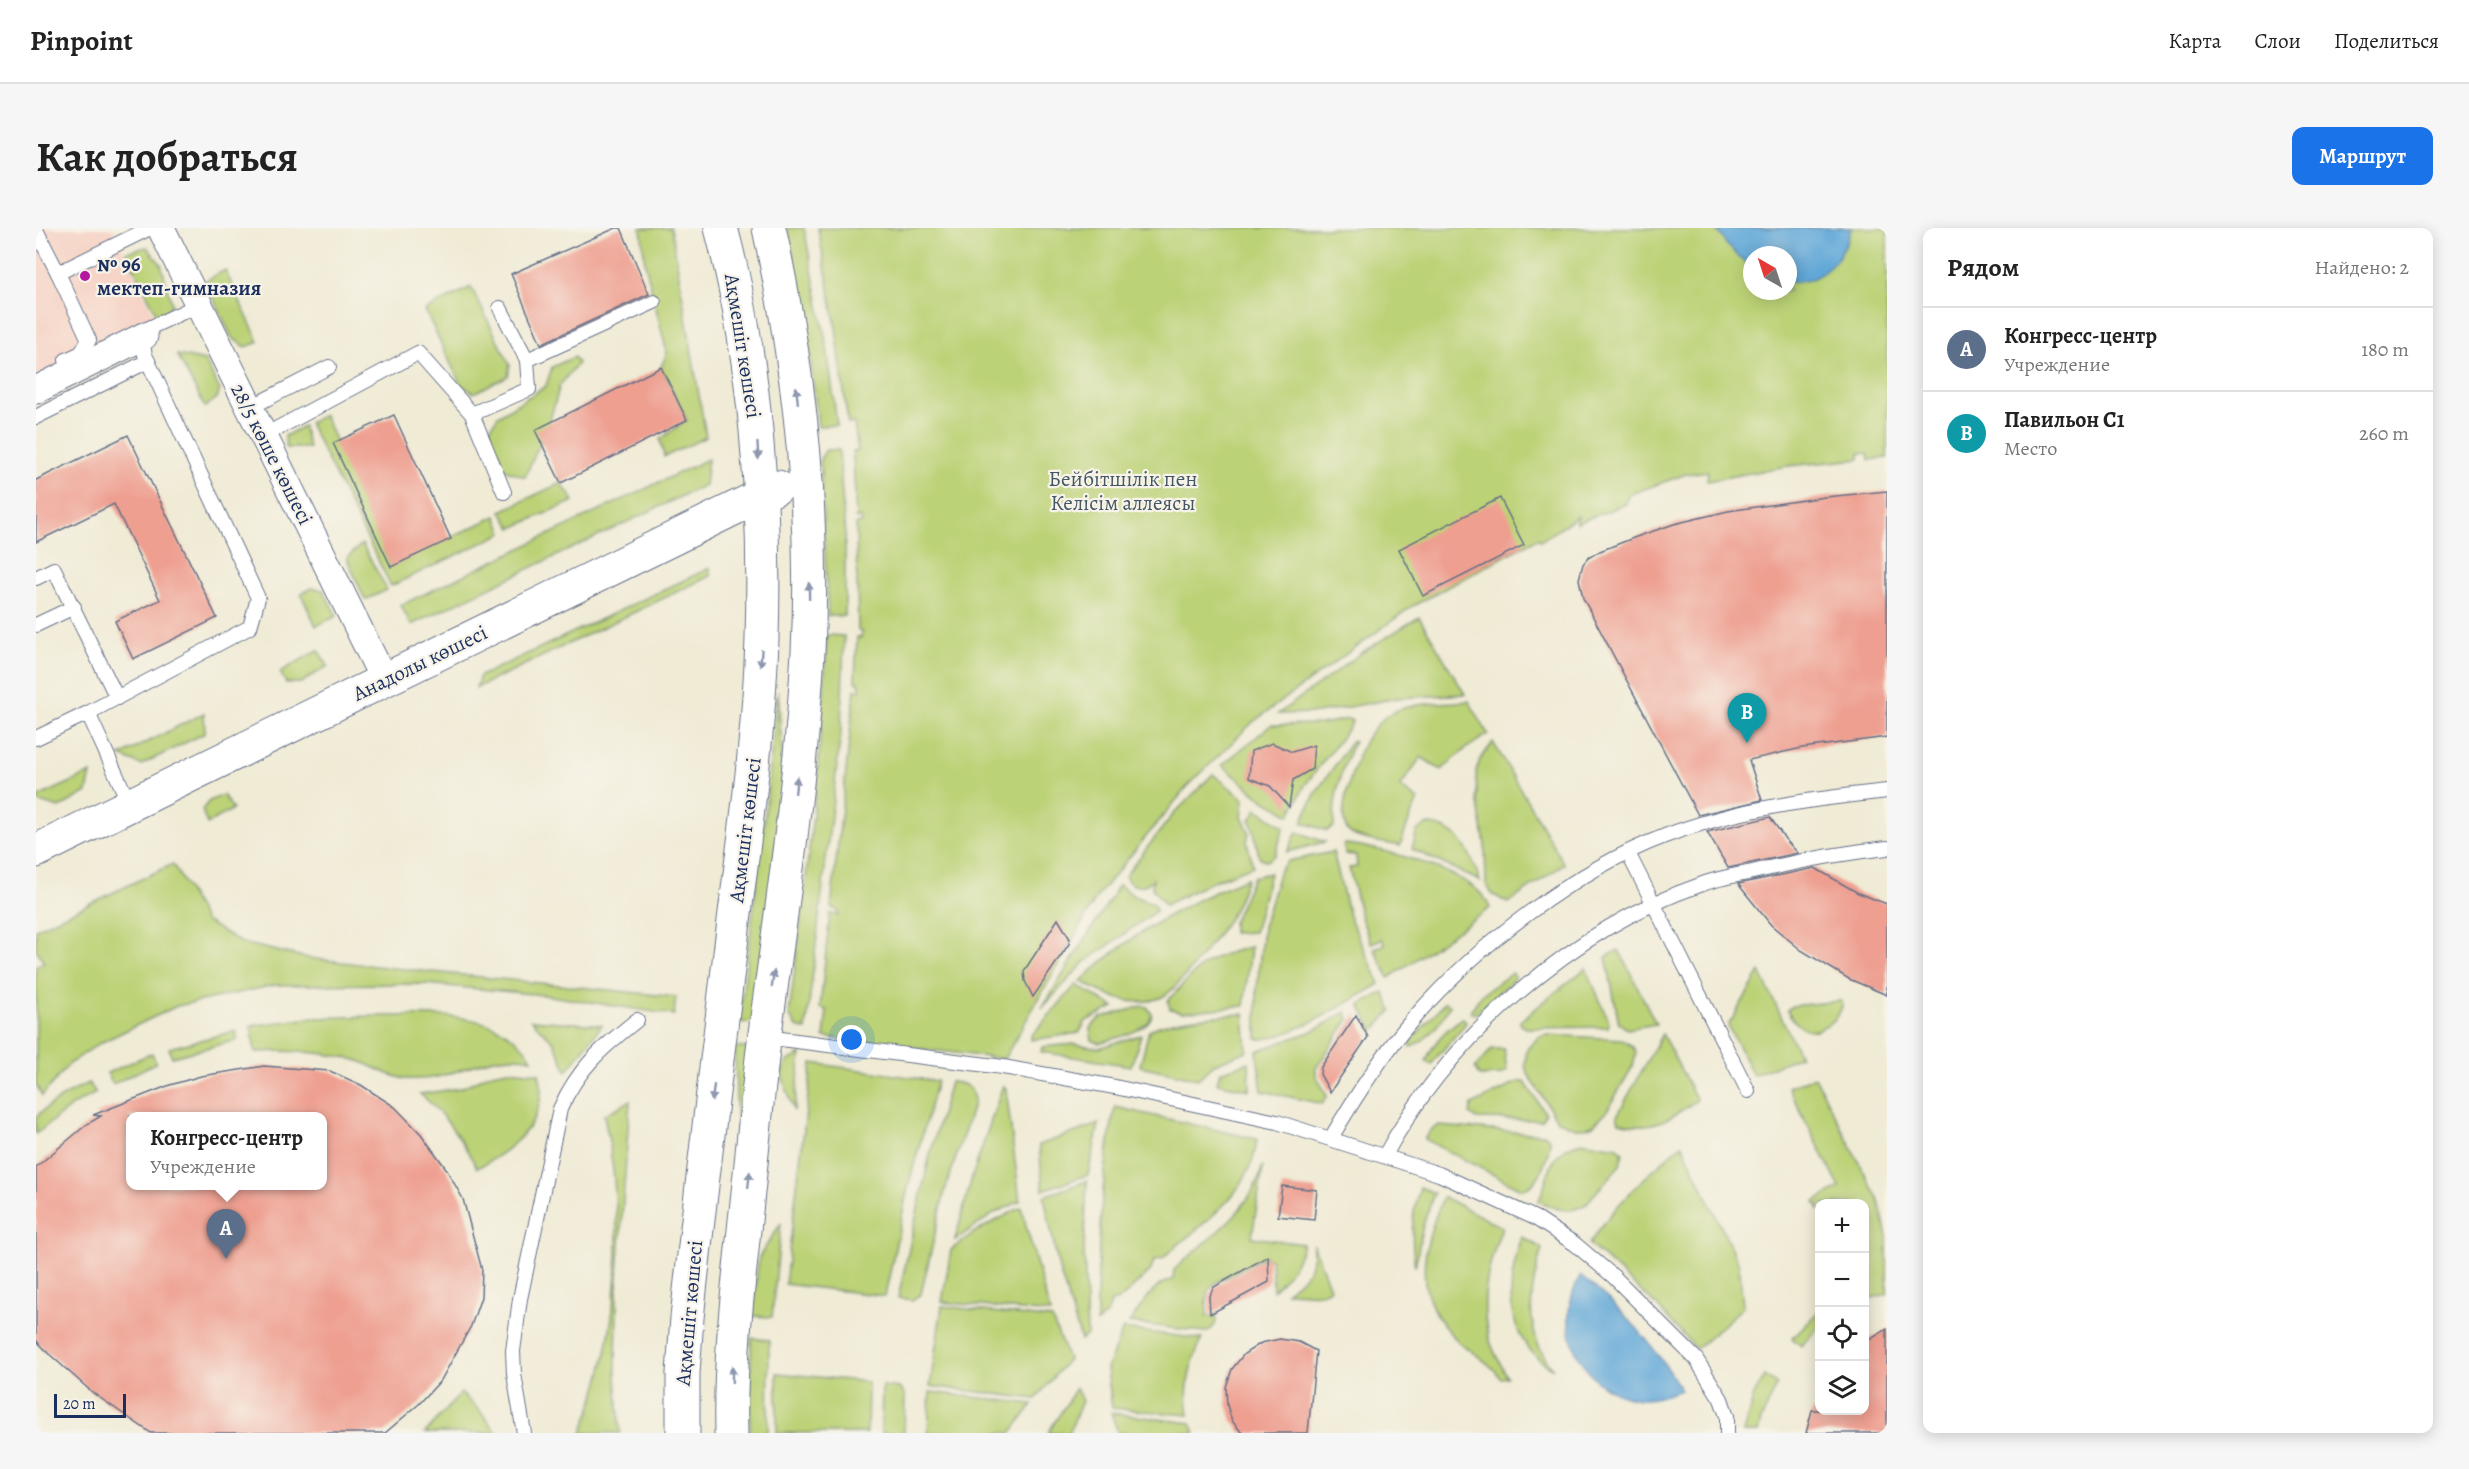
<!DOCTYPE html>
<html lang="ru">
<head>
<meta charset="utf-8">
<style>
	body { margin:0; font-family:Alegreya,serif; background:#f6f6f6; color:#222 }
	.controls { position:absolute; right:18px; bottom:18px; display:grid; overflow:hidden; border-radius:12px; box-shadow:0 3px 15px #0003 }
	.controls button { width:54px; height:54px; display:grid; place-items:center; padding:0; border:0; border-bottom:2px solid #e0e0e0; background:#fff; color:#222; font:30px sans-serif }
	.compass { position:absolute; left:1707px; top:18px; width:54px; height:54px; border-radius:50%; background:#fff; box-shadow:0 3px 15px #0003; rotate:321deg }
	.scale { position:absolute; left:18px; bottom:15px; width:72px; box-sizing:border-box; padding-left:6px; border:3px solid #1b2f5e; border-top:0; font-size:16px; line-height:21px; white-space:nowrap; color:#1b2f5e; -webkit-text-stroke:4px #f7f3e8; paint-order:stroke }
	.you { position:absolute; left:816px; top:812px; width:21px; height:21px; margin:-15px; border:4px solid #fff; border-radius:50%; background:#1a73e8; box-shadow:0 0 0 9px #1a73e833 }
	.badge { display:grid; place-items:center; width:39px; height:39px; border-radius:50%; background:#1a73e8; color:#fff; font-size:20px; font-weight:700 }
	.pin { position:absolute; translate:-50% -50px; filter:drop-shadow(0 2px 3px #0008) }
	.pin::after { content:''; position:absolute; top:32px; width:21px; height:18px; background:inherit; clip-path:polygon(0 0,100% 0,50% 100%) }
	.popup { position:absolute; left:90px; top:884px; width:201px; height:78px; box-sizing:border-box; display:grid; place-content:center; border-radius:12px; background:#fff; filter:drop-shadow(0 2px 4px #0005); font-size:20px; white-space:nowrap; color:#767676 }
	.popup b { font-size:22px; color:#222 }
	.popup::after { content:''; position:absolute; left:50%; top:100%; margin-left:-12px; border:12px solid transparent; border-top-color:#fff }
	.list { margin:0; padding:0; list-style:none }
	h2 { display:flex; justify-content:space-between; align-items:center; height:78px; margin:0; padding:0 24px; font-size:26px }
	h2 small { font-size:20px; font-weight:400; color:#767676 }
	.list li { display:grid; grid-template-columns:39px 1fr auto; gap:18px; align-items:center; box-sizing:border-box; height:84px; padding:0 24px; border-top:2px solid #e0e0e0 }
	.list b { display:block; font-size:22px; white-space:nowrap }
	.list p { margin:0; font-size:20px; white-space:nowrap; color:#767676 }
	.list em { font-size:20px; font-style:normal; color:#767676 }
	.icon { flex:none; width:33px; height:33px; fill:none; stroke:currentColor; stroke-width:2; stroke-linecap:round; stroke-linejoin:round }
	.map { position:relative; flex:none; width:1851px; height:1205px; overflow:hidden; border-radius:12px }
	header { display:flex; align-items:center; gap:36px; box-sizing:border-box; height:84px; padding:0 30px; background:#fff; border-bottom:2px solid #e0e0e0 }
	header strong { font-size:28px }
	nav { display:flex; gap:33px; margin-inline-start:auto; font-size:21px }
	.intro { display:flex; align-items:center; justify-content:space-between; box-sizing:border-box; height:144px; padding:0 36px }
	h1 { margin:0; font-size:42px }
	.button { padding:15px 27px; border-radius:12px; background:#1a73e8; color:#fff; font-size:21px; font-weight:700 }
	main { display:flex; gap:36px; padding:0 36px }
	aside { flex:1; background:#fff; border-radius:12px; box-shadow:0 3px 15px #0003 }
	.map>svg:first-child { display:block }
</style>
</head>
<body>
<header>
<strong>Pinpoint</strong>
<nav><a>Карта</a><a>Слои</a><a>Поделиться</a></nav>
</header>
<div class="intro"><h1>Как добраться</h1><a class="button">Маршрут</a></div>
<main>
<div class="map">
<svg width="1851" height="1205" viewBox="0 0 1851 1205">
	<rect width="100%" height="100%" fill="#f7f3e8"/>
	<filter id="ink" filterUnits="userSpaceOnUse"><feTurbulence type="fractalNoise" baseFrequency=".0167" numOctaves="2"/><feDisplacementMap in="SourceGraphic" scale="12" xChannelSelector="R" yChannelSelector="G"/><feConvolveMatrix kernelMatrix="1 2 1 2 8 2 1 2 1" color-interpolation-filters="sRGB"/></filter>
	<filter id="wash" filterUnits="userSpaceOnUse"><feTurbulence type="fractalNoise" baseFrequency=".008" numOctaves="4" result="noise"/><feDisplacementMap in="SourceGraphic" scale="24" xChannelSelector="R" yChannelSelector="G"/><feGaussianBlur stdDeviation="1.35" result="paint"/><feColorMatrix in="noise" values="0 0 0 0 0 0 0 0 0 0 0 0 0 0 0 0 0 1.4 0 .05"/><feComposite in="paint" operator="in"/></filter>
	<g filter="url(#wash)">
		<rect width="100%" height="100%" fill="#f0ebd5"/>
		<path fill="#f6d2c4" d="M0,0H76L122,96L0,157Z"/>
		<g fill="#bbd276" stroke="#6b806a" stroke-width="1.5" fill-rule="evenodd">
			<path d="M605,0H635L670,209L628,229L624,211L651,192L625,139L631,125L609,35Z"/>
			<path d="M751,0H768L791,119L801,197L782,198C775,132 767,65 751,0Z"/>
			<path d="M782,0H1851V230L1833,232L1832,225H1824V231L1751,238L1671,253L1672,243L1650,246L1592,267L1590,276L1540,295L1542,288C1528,296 1518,305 1504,313L1502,310L1375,379L1217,494L1151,559L1062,667L968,831L788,809L791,782L784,780L794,685L802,688V683L795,679L819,461L824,463V456L819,453L821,409L825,410L826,404L822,402L820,297L826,294L825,289L820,291L817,224L822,223L818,195L812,196L800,100ZM1716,27H1752V63H1716Z"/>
			<path d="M111,19L125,36L136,76L123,91L90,24Z"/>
			<path d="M189,42L223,114L210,119L196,110L169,53Z"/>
			<path d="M435,59L474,137L472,148L438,165L425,157L389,82Z"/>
			<path d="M141,127L169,133L184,162L180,171L169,179Z"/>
			<path d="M538,129L542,135L524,157L513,195L489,249L460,238L451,205L462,188L510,158L516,139Z"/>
			<path d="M288,187L355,338L460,288L467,305L355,358L273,195Z"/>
			<path d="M267,198L273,220H250L249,208Z"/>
			<path d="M790,222H803L809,309V388H792L784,231Z"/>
			<path d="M672,231L669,257L375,397L365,377Z"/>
			<path d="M525,255L538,273L476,300L465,283Z"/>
			<path d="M326,316L351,362L329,372L311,330Z"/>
			<path d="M674,340V348L440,460L444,448Z"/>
			<path d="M276,360L287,362L301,388L280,398L265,366Z"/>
			<path d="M1383,389L1429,466L1361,470L1281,485L1242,486L1331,421Z"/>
			<path d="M791,407L808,408L805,503L770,802L761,799L753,787C769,661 785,535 791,407Z"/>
			<path d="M282,422L292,438L265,455H250L244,444Z"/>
			<path d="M742,463L748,555L719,795L703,794L726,613Z"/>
			<path d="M1433,473L1452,506L1431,520L1405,542L1385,529L1364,559L1382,572L1375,587L1364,618C1352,615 1319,612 1312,603C1298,588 1321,527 1330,511C1336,502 1343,493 1352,487C1374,473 1408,476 1433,473Z"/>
			<path d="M168,485L169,505L105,537L84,528Z"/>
			<path d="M1312,491L1316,493L1315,497L1269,557L1254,587L1225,570L1186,537L1235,497L1285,496Z"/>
			<path d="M1316,513L1318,514C1304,542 1297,568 1298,599L1291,603L1266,594L1279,566Z"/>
			<path d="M1457,514L1528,636L1472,675L1456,666L1450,656L1449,617L1441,569L1440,544L1444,531Z"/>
			<path d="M55,545L51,564L23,580L0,573V570Z"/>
			<path d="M1177,546L1208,571L1206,589L1213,604L1211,614L1217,638L1175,654L1129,677L1116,660L1117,651C1108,660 1095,661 1089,648L1135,589Z"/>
			<path d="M187,567L197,581L171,596L166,582L173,573Z"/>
			<path d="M1221,581L1248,599L1239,627L1231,633L1223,629L1219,607L1214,592Z"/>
			<path d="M1390,597C1423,597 1435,625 1444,653L1376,621L1381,603Z"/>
			<path d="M1261,604L1289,614L1251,624Z"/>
			<path d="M1308,616C1342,619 1425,641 1447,668C1450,671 1452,676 1454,680L1353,750L1338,720L1349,717L1346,711L1335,715L1325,689L1313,640L1321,639L1320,627L1309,626Z"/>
			<path d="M1297,624L1313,688L1344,756C1318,771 1249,814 1221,811V761L1227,699L1244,642L1252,633Z"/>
			<path d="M137,636L169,693L206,715L272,730L339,738L640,769L638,787L507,767L390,756L239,757L141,778L64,815L33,836L6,868L0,856V738L8,734L0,721V701Z"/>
			<path d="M1234,645L1218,704L1197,705V695L1217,649Z"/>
			<path d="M1211,650C1206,663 1201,677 1194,689C1183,705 1141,764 1124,770C1095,780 1070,768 1045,753C1093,706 1150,675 1211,650Z"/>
			<path d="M1083,657L1098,668L1117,676L1120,683L1048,735L1006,780Z"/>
			<path d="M1215,719L1208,778L1146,784L1134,781L1132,773L1135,769C1166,737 1169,729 1215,719Z"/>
			<path d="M1583,722L1620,796L1591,801L1583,795L1570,729Z"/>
			<path d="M1550,740L1573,794L1572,799L1490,800L1484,797V793Z"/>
			<path d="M1724,744L1764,828L1717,847L1692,798Z"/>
			<path d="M1476,745L1479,750L1439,786L1434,784L1445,767Z"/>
			<path d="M1040,757L1078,779L1050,793L1043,805L995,812V808Z"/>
			<path d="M1348,764L1356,782L1337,803L1324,777Z"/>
			<path d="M1803,773H1806C1808,787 1792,797 1781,802C1766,804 1758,794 1751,782L1756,778Z"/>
			<path d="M1409,774L1414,777C1405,795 1393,811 1375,819L1373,815Z"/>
			<path d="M1107,778L1111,779L1116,786C1113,803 1082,809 1067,814L1062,815L1056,812L1054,800L1064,790Z"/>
			<path d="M1310,784L1313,791L1280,840V847L1291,868L1286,876L1226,863L1221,823L1279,802Z"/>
			<path d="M1208,786L1211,823L1178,836L1162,851L1104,838L1113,802C1142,789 1176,788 1208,786Z"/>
			<path d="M339,788C392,789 465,778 496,831C447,820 421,855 372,851C354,850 337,837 320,832C286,823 254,822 219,824L215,798L276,790Z"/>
			<path d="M1427,790L1430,795L1395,836L1390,834C1396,815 1410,801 1427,790Z"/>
			<path d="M495,792L566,797L531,843L518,814Z"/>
			<path d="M200,803L201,812L136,829L133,820Z"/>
			<path d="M1626,806L1661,872C1636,890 1615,904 1583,894L1581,888Z"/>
			<path d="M1105,807L1095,838L1005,824L1006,819L1039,816L1063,820Z"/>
			<path d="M1512,807L1585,811L1596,818L1600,824L1597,838L1570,884L1557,897L1548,900H1539L1521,892L1492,846L1489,838L1491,821L1503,809Z"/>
			<path d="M699,819L714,821L701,908Z"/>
			<path d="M1456,821H1468L1471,843L1464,847L1443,848L1439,840Z"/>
			<path d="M116,825L120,835L77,856L71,845Z"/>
			<path d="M765,826L758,883L745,845L752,833Z"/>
			<path d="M1213,834L1214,862L1181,855L1184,844Z"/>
			<path d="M776,835L901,853L872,959L849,1068L749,1056Z"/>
			<path d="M471,842L503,845C514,891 478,921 441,940C426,912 409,886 384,866L425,860L456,845Z"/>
			<path d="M1779,849L1843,973L1851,1009V1066L1829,1072V1058L1834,1055L1829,1034L1828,976H1784L1783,982L1779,973L1804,960L1752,859Z"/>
			<path d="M914,854C930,855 937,858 938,874L909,963L885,1066L876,1072L862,1070L893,931Z"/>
			<path d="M1482,854H1489L1507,882L1509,886L1505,892L1441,891L1434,886L1436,877Z"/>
			<path d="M53,855L60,865L37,877L0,906V889C15,874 34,864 53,855Z"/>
			<path d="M967,857L970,861L984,973L959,985L919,1012L936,949Z"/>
			<path d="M594,873L581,1060L580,1146L584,1205H546C585,1107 590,990 568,887Z"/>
			<path d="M1079,879L1221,911C1215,968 1165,995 1127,1030L1118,1032L1115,1042L1085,1071L1075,1074L1072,1084L1061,1095C1061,1021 1065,951 1079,879Z"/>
			<path d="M1063,896L1052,947L1007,962L1003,917Z"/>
			<path d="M1402,898L1508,906L1514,911V915C1511,930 1504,960 1485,961L1388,911L1396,901Z"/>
			<path d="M1550,914L1582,919L1587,925L1584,937L1550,976C1533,987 1520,981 1503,973C1513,945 1515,917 1550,914Z"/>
			<path d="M1646,916L1703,1037L1707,1079L1660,1121L1620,1077L1553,1016C1578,977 1611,947 1646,916Z"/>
			<path d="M1227,938L1216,1009L1267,1016C1262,1035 1252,1048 1237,1062L1235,1032L1229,1028L1179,1055C1168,1064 1171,1076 1171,1089L1180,1086C1181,1095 1179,1100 1170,1104L1093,1095L1114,1066L1125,1056L1137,1051L1138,1042C1171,1011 1215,984 1227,938Z"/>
			<path d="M1051,953L1048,1023L1051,1107L1045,1112L1023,1041L1008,968Z"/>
			<path d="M1384,959L1398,965L1387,997L1379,1039C1375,1011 1375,986 1384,959Z"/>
			<path d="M1407,969L1466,999C1453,1033 1442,1074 1453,1110C1457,1124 1465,1136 1471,1149L1465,1150C1454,1134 1437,1126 1423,1114C1374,1069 1385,1024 1407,969Z"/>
			<path d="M985,979L1014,1085L906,1074L915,1022L939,1004Z"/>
			<path d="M745,995L736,1089L716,1088L723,1029Z"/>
			<path d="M1486,1009L1506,1020C1494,1065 1486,1101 1517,1141C1467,1111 1469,1058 1486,1009Z"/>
			<path d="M1277,1016L1294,1060C1286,1070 1262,1063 1250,1064C1270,1048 1278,1043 1277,1016Z"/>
			<path d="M906,1078L1016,1091L1032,1131L1000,1171L894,1158Z"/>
			<path d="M1783,1083V1099L1765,1118L1756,1110Z"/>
			<path d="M1087,1101L1166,1111C1154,1137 1148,1159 1153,1187L1076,1180L1071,1140Z"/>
			<path d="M715,1110L733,1112L732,1205H714Z"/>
			<path d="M741,1145L832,1154L831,1205H741Z"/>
			<path d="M1729,1148L1741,1157L1725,1192L1722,1205H1707L1718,1167Z"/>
			<path d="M846,1158L863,1160L869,1167L868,1205H845Z"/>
			<path d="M1040,1160L1046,1173L1033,1205H1012Z"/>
			<path d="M894,1164L997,1176L975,1205H892Z"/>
			<path d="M425,1165L443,1182L461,1205H389Z"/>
			<path d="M1075,1185L1155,1195L1159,1205H1082Z"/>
		</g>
		<g fill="#62a8d8" stroke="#3e6c9b" stroke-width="1.5">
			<path d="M1680,0H1815C1809,29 1785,57 1752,54V27H1716V41L1690,16Z"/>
			<path d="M1544,1048C1586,1079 1619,1117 1645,1162C1633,1166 1621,1171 1609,1171C1563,1171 1529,1127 1533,1083C1534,1070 1539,1059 1544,1048Z"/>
		</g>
		<g id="blocks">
			<g fill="#ee9f90" fill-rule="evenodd">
				<path d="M580,0H585L613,66L505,116L475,46Z"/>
				<path d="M625,139L651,192L525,255L499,202Z"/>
				<path d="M358,187L415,311L355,339L297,215Z"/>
				<path d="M92,207L181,390L97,431L79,393L124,372L78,276L0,314V252Z"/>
				<path d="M1851,263V509L1766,520L1713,532L1726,572L1662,587L1547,370L1543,351L1547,336L1552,330L1564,323L1600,309L1638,296L1692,283L1789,269Z"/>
				<path d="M1464,270L1488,317L1387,368L1363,321Z"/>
				<path d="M1236,515L1256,524L1278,517L1276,541L1257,552L1253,579L1234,558L1213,550L1215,523Z"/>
				<path d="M1734,589L1749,611L1762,625L1692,640L1671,604Z"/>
				<path d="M1779,640L1822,665L1851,676V767L1813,751L1765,722L1735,697L1702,656Z"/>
				<path d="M1022,691L1034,711L1033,716L997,769L989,753L988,743Z"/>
				<path d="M1320,787L1332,809L1294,864L1284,846L1285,839Z"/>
				<path d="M228,838L294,843L325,857L359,879L385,906L409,939L427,971L446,1042L445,1069L435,1098L405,1152L383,1176L349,1205H115L57,1165L12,1125L0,1112V939L50,897L65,888L57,887L134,857L165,848ZM94,888H286V957H94Z"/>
				<path d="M1246,958L1281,962L1278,992L1242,988Z"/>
				<path d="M1232,1028L1233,1054L1174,1086L1173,1068L1178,1059Z"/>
				<path d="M1851,1101V1205H1770L1776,1182H1828V1115Z"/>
				<path d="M1244,1111L1263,1114L1280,1123L1272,1205H1206L1196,1193L1191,1177L1190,1159L1196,1141L1208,1126L1225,1115Z"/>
			</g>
		</g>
	</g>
	<g filter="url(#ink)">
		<use href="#blocks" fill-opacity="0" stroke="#667188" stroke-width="1.5"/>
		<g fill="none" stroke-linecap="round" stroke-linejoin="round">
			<defs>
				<g id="lane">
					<path d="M0,2L22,45"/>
					<path d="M30,132L45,125L53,112L22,45L114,0"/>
					<path d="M491,132L618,74"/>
					<path d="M213,180L293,139"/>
					<path d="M436,186L493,161L491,132L464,80"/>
					<path d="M0,189L112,133"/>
					<path d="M227,208L382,125L436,186L468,264"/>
					<path d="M0,350L18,341L81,470"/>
					<path d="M0,397L38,379"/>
					<path d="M52,485L94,577"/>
					<path d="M0,510L52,485L214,399L222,370L109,127L106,112L111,101L162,77"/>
					<path d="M1592,625L1712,863"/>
					<path d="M729,809L967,839L1079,859L1241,894L1403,946L1499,990L1539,1016L1578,1049L1660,1131L1685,1171L1691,1188V1205"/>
					<path d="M1295,910C1319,869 1346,827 1377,791C1440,718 1539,642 1629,608C1699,581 1777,571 1851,563"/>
					<path d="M1349,927C1414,809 1536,701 1664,657C1679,651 1696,648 1712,645C1758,634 1804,625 1851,620"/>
					<path d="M488,1205L478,1146L477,1123L484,1071L524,881C542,840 567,819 601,792"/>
				</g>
				<g id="street">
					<path d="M125,0L348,452"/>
					<path d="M0,162L108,108"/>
				</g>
				<g id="secondary">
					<path d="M0,623L742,259"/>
					<path d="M647,1205V1145L651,1090C665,960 681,831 697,701C709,605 723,508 726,410C730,277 720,130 685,0"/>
					<path d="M695,1205C693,1128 703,1051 711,974C717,918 722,861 729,805C746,678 765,551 772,424C779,283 763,138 733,0"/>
				</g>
			</defs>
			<use href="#lane" stroke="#667188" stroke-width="16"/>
			<use href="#street" stroke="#667188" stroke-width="29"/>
			<use href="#secondary" stroke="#667188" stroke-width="35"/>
			<use href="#lane" stroke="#fff" stroke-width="14"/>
			<use href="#street" stroke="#fff" stroke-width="27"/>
			<use href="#secondary" stroke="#fff" stroke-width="33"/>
		</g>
		<defs><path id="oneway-solid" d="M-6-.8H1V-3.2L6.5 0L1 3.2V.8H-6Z" transform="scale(1.5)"/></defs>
		<g fill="#8d97ae">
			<use href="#oneway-solid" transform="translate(761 167) rotate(-96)"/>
			<use href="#oneway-solid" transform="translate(722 223) rotate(86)"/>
			<use href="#oneway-solid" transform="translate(773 363) rotate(-91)"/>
			<use href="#oneway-solid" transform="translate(725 430) rotate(94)"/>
			<use href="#oneway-solid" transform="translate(760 557) rotate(-84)"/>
			<use href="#oneway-solid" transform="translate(737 751) rotate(-82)"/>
			<use href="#oneway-solid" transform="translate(677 865) rotate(97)"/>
			<use href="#oneway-solid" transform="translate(713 952) rotate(-84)"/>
			<use href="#oneway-solid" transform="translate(696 1147) rotate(-89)"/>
		</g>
	</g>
	<circle fill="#b5179e" stroke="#f7f3e8" stroke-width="2" cx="49" cy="48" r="6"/>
	<g text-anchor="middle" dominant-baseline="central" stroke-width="4.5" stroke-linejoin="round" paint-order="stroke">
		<g font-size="21" font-weight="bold" fill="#1b2f5e" stroke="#f7f3e8" text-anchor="start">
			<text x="61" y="36">№ 96<tspan x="61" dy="24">мектеп-гимназия</tspan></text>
		</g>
		<g font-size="21" fill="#1b2f5e" stroke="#f7f3e8">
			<text transform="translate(707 118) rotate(81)">Ақмешіт көшесі</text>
			<text transform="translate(236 226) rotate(63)">28/5 көше көшесі</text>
			<text transform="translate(384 435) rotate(-26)">Анадолы көшесі</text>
			<text transform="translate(709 602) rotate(-83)">Ақмешіт көшесі</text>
			<text transform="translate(653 1085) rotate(-85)">Ақмешіт көшесі</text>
		</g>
		<g font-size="21" fill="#435864" stroke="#f7f3e8">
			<text x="1087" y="251">Бейбітшілік пен<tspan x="1087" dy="24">Келісім аллеясы</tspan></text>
		</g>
	</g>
</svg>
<div class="controls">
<button>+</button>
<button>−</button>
<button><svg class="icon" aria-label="locate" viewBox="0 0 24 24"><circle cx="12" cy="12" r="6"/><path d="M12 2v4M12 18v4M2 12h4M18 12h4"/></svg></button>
<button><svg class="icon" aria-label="layers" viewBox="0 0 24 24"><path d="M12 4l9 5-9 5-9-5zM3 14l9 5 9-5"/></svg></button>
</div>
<svg class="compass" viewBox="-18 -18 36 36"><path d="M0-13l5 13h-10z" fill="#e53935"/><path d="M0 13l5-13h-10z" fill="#767676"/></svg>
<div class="scale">20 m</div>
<div class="you"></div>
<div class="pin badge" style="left:190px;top:1031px;background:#5c6f8a">A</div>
<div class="popup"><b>Конгресс-центр</b>Учреждение</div>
<div class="pin badge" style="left:1711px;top:515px;background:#0f9aa8">B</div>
</div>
<aside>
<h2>Рядом<small>Найдено: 2</small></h2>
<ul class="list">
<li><span class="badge" style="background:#5c6f8a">A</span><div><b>Конгресс-центр</b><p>Учреждение</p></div><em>180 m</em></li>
<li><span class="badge" style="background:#0f9aa8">B</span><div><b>Павильон С1</b><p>Место</p></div><em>260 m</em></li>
</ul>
</aside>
</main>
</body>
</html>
